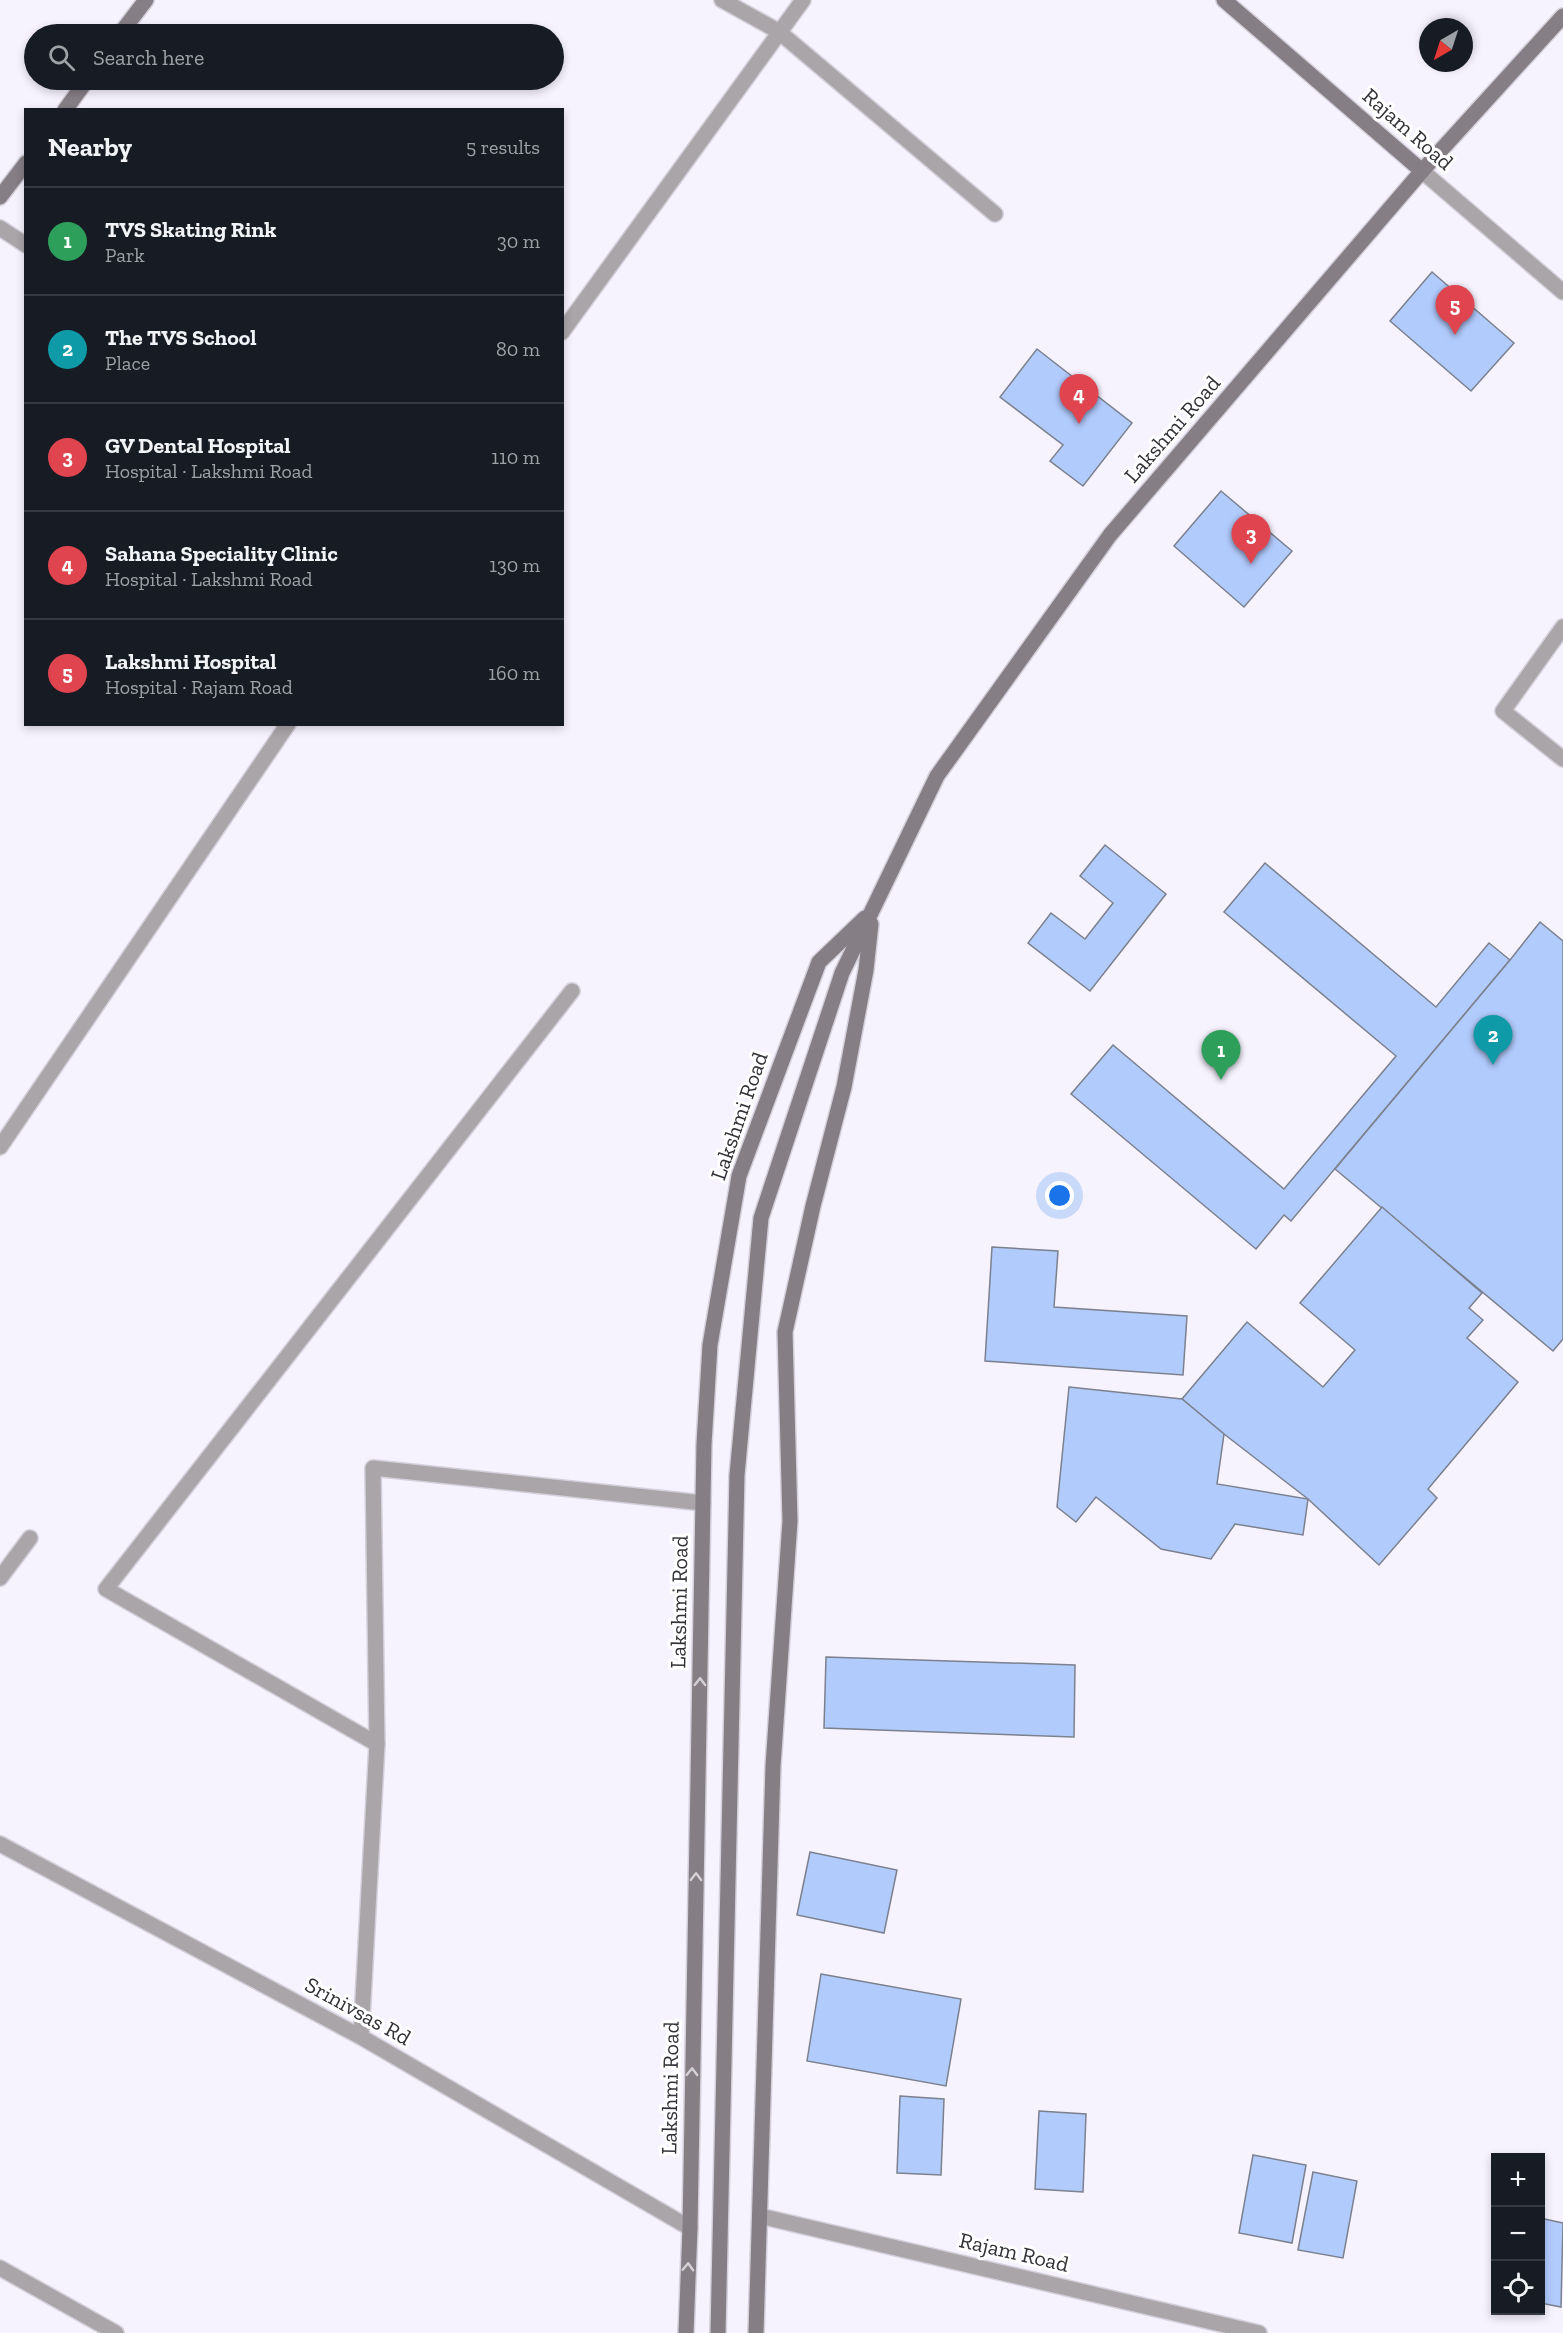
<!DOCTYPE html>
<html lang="en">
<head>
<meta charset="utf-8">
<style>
	body { margin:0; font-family:"Zilla Slab",serif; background:#242831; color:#f1f3f6 }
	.controls { position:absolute; right:18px; bottom:18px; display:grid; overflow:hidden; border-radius:0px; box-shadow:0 3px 9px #0003 }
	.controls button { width:54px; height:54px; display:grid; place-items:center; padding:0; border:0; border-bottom:2px solid #363941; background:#171b24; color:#f1f3f6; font:30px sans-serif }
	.compass { position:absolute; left:1419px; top:18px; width:54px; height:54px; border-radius:50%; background:#171b24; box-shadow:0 3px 9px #0003; rotate:219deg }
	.you { position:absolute; left:1060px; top:1196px; width:21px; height:21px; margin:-15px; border:4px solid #fff; border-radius:50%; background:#1a73e8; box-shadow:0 0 0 9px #1a73e833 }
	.badge { display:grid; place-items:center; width:39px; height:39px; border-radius:50%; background:#98b687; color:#fff; font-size:20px; font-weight:700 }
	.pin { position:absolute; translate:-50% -50px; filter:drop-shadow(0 2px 3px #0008) }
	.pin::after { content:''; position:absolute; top:32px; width:21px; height:18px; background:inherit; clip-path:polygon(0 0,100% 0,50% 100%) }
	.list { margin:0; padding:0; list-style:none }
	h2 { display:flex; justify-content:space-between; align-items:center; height:78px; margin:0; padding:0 24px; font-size:26px }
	h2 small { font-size:20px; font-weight:400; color:#9ea1a6 }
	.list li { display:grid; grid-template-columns:39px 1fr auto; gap:18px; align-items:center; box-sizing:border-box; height:108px; padding:0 24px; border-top:2px solid #363941 }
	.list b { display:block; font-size:22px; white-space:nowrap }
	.list p { margin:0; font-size:20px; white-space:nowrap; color:#9ea1a6 }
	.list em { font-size:20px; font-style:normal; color:#9ea1a6 }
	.icon { flex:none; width:33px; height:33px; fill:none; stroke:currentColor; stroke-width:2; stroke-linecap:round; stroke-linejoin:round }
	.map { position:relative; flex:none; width:1563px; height:2333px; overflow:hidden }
	.search { position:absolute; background:#171b24; box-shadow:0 3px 9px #0003; left:24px; top:24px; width:540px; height:66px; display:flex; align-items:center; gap:15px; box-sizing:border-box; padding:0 21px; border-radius:33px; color:#9ea1a6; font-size:22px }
	.panel { position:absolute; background:#171b24; box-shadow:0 3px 9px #0003; left:24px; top:108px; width:540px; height:618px; border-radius:0px }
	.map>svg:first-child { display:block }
</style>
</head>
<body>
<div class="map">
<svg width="1563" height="2333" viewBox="0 0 1563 2333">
	<rect width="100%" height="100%" fill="#f6f3ff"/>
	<g fill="#b2cbfd" stroke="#7b818d" stroke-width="1.5">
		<path d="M1432,272L1514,343L1471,391L1390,321Z"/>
		<path d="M1037,349L1132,423L1083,486L1050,461L1063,445L1000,397Z"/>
		<path d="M1221,491L1292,551L1244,607L1174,546Z"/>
		<path d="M1105,845L1166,894L1090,991L1028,943L1051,913L1085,939L1113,903L1080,876Z"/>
		<path d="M1265,863L1436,1007L1489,943L1510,960L1291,1221L1284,1215L1256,1249L1071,1094L1113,1045L1284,1189L1396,1056L1224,912Z"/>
		<path d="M1540,922L1563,941V1339L1553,1351L1335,1169L1510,960Z"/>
		<path d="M1382,1207L1482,1293L1469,1308L1483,1320L1467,1338L1518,1382L1428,1489L1437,1498L1379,1565L1308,1499L1224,1434L1182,1399L1247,1322L1323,1387L1355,1350L1300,1303Z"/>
		<path d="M992,1247L1058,1251L1054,1307L1187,1316L1183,1375L985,1361Z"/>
		<path d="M1069,1387L1182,1399L1224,1434L1217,1484L1308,1499L1303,1535L1235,1524L1211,1559L1161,1549L1096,1497L1076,1522L1057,1507Z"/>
		<path d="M826,1657L1075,1665L1074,1737L824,1728Z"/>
		<path d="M810,1852L897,1870L884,1933L797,1915Z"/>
		<path d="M821,1974L961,1999L946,2086L807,2061Z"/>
		<path d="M900,2096L944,2099L941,2175L897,2173Z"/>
		<path d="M1039,2111L1086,2114L1083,2192L1035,2189Z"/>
		<path d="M1253,2155L1306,2165L1292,2243L1239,2233Z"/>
		<path d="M1313,2172L1357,2181L1343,2258L1298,2250Z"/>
		<path d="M1540,2218L1563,2223L1561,2307L1540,2303Z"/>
	</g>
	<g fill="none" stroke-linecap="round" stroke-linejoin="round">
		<defs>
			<g id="street">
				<path d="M722,0L778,31L995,214"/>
				<path d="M1422,171L1563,292"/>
				<path d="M0,228L26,245"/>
				<path d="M562,332L803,0"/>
				<path d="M1563,627L1503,711L1563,759"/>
				<path d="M0,1147L288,724"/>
				<path d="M0,1578L30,1538"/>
				<path d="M377,1744L106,1589L572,991"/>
				<path d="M0,1844L361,2037L690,2228"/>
				<path d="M361,2037L377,1744L373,1468L703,1503"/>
				<path d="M760,2216L1259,2333"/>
				<path d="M0,2268L116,2333"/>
			</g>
			<g id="secondary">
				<path d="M1224,0L1422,171"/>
				<path d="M120,34L146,0"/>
				<path d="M65,110L87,80"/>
				<path d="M0,197L26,163"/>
				<path d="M686,2333L690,2228L704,1444L710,1345L739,1176L819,962L865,918"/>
				<path d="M718,2333L737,1475L761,1218L842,973L937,776L1110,535L1422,171L1563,16"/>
				<path d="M756,2333L773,1766L790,1521L785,1332L813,1206L844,1087L866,970L871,924"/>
			</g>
		</defs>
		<use href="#street" stroke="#d3d0db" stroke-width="18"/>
		<use href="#secondary" stroke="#d3d0db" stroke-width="18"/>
		<use href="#street" stroke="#aaa5a9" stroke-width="15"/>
		<use href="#secondary" stroke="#857e85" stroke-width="15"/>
	</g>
	<defs><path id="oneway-chevron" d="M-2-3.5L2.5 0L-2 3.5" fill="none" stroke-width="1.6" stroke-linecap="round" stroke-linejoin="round" transform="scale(1.5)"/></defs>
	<g stroke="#d4d2d4">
		<use href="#oneway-chevron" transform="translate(700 1682) rotate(-89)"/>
		<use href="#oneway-chevron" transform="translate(696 1877) rotate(-89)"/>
		<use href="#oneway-chevron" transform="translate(692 2072) rotate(-89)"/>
		<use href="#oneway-chevron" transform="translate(688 2267) rotate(-88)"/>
	</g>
	<g text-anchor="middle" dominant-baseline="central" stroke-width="6" stroke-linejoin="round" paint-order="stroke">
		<g font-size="22" fill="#323137" stroke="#fff">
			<text transform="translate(1408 129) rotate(41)">Rajam Road</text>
			<text transform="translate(1172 429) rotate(-49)">Lakshmi Road</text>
			<text transform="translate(739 1116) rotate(-71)">Lakshmi Road</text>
			<text transform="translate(679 1602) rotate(-89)">Lakshmi Road</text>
			<text transform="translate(358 2011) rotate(29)">Srinivsas Rd</text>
			<text transform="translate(670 2088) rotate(-89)">Lakshmi Road</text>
			<text transform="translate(1014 2252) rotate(13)">Rajam Road</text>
		</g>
	</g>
</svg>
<div class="controls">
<button>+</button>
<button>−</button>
<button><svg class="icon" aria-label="locate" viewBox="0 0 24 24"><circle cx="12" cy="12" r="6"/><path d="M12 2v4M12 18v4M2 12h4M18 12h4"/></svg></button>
</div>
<svg class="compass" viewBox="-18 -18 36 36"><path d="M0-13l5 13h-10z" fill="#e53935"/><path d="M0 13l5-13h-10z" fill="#9ea1a6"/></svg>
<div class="you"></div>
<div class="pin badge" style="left:1221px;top:1080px;background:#2e9e5b">1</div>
<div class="pin badge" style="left:1493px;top:1065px;background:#0f9aa8">2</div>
<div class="pin badge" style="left:1251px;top:564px;background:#e0444e">3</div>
<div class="pin badge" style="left:1079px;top:424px;background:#e0444e">4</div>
<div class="pin badge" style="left:1455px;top:335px;background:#e0444e">5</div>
<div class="search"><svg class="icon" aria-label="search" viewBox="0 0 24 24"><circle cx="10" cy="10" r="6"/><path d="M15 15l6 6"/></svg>Search here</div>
<section class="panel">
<h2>Nearby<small>5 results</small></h2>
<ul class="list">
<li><span class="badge" style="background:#2e9e5b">1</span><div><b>TVS Skating Rink</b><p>Park</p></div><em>30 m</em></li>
<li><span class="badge" style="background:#0f9aa8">2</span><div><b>The TVS School</b><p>Place</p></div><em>80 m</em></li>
<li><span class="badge" style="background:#e0444e">3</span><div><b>GV Dental Hospital</b><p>Hospital · Lakshmi Road</p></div><em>110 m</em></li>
<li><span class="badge" style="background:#e0444e">4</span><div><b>Sahana Speciality Clinic</b><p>Hospital · Lakshmi Road</p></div><em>130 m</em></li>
<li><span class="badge" style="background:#e0444e">5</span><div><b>Lakshmi Hospital</b><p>Hospital · Rajam Road</p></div><em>160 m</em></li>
</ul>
</section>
</div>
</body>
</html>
